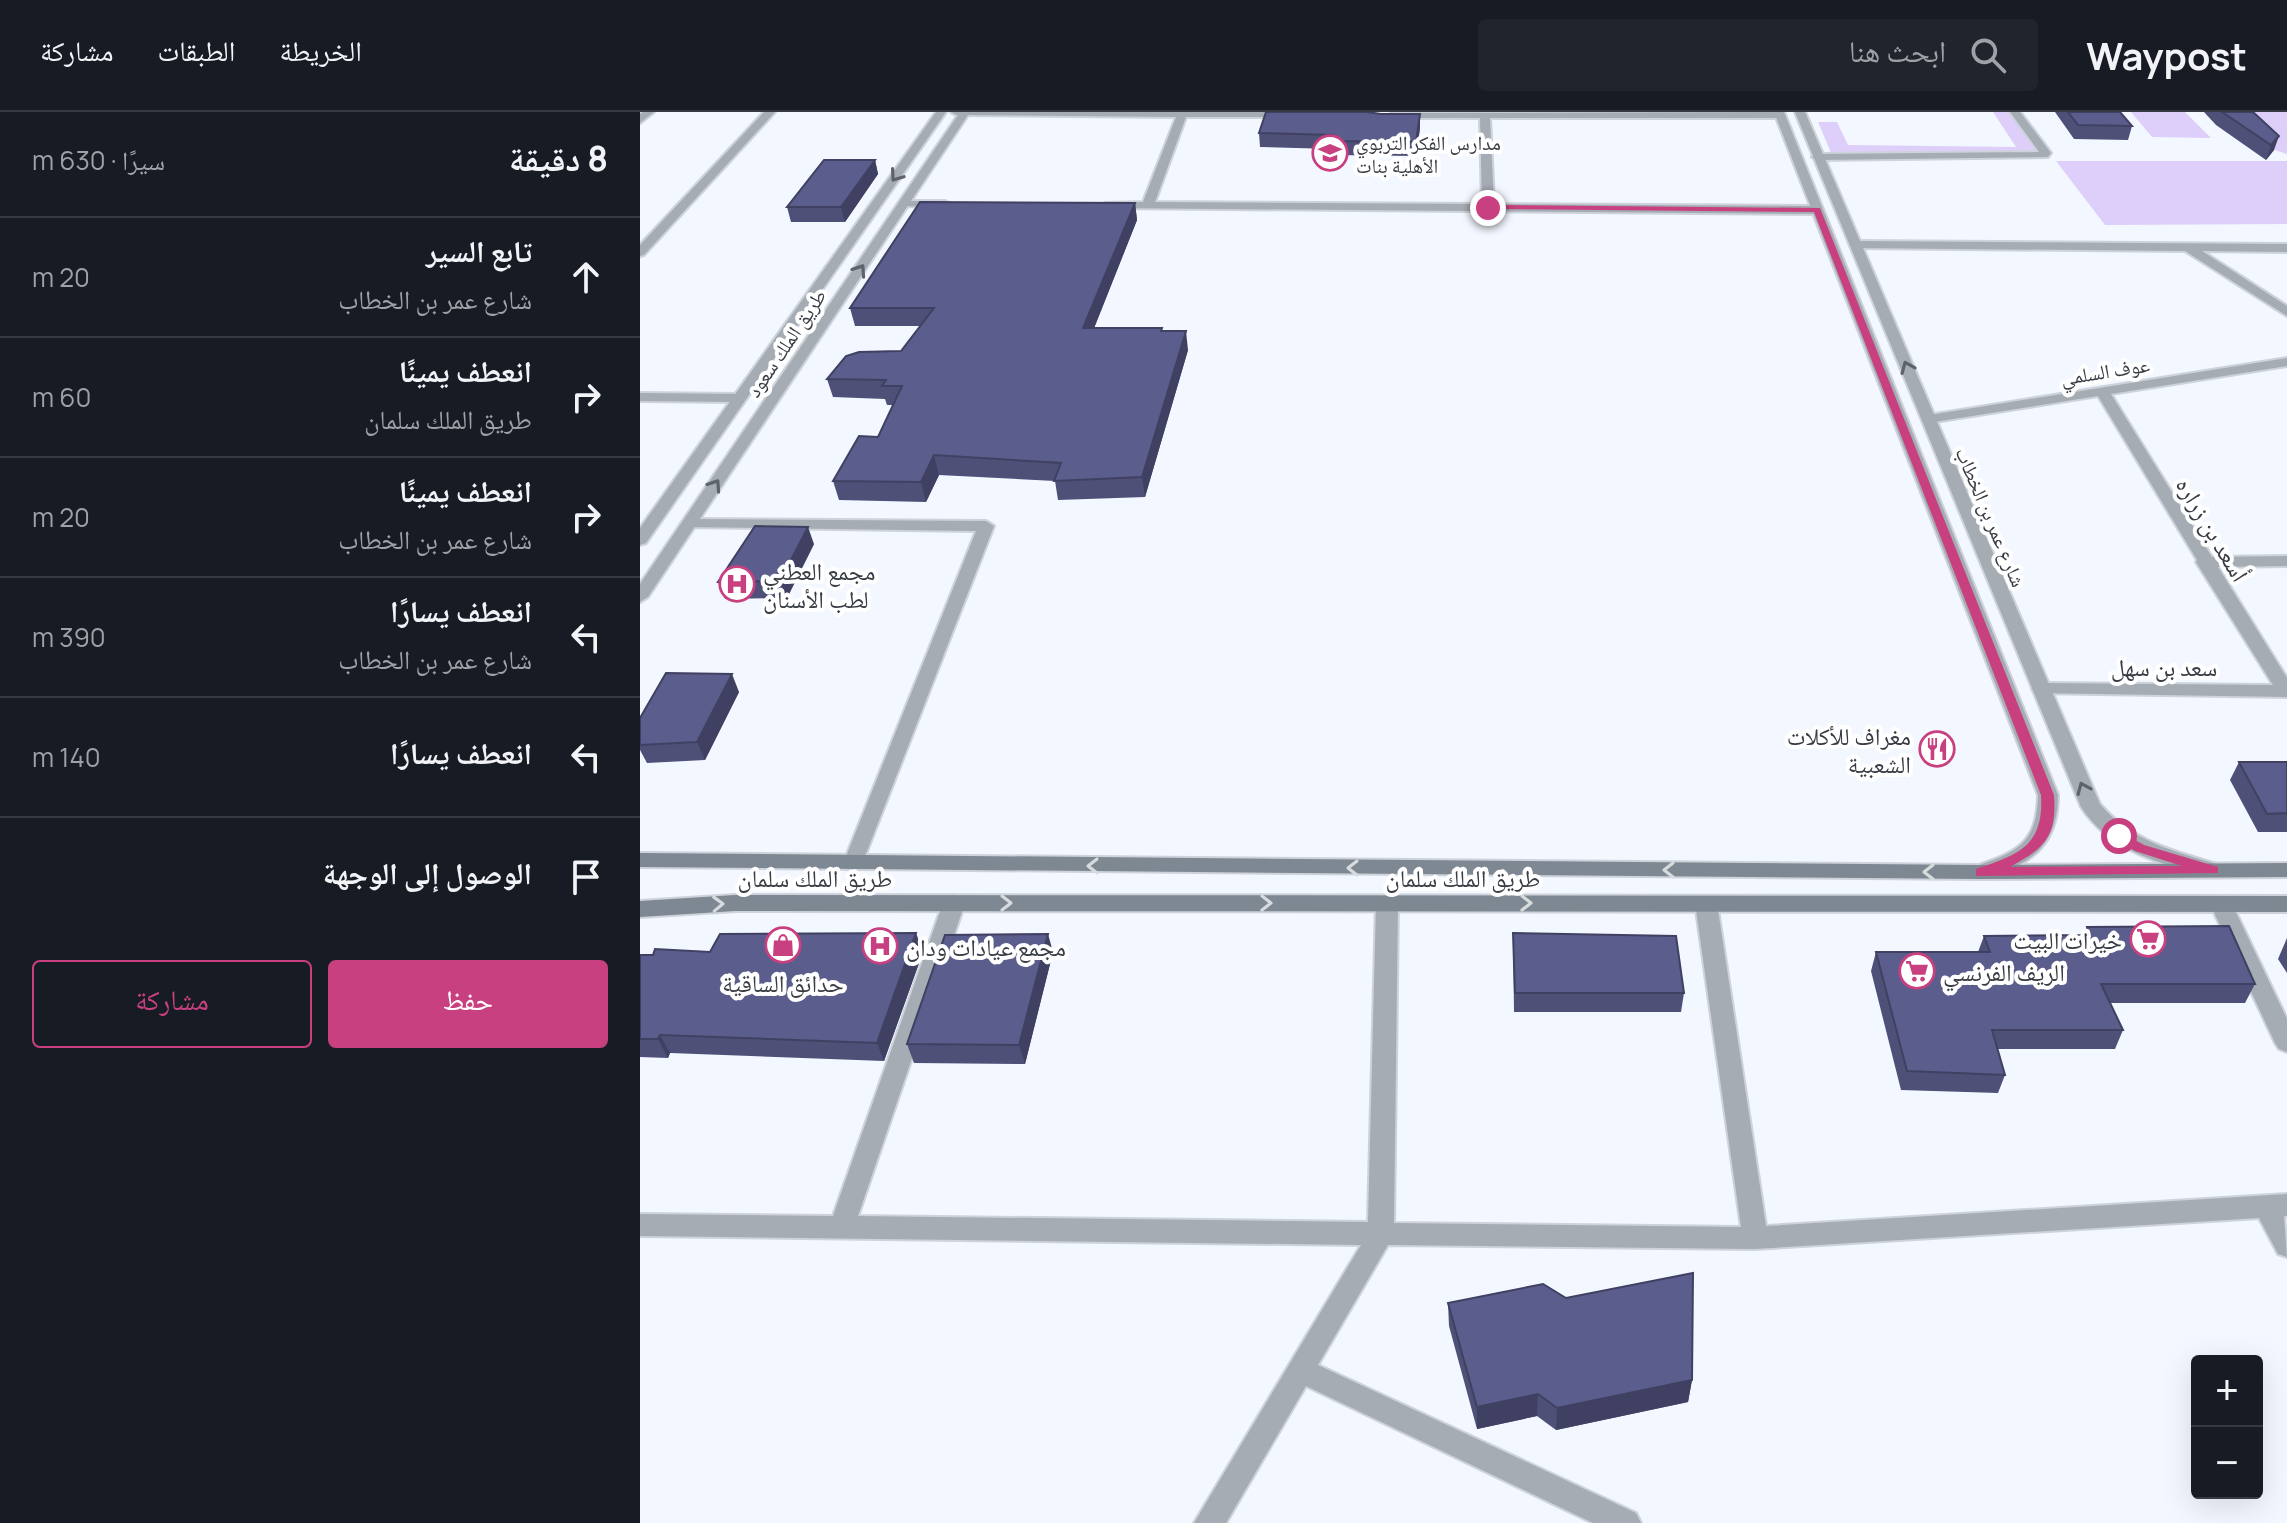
<!DOCTYPE html>
<html lang="ar">
<head>
<meta charset="utf-8">
<style>
	body { margin:0; font-family:Manrope,"Noto Naskh Arabic",sans-serif; background:#20242c; color:#f1f3f6; direction:rtl }
	.controls { position:absolute; right:24px; bottom:24px; display:grid; overflow:hidden; border-radius:8px; box-shadow:0 8px 32px #0002 }
	.controls button { width:72px; height:72px; display:grid; place-items:center; padding:0; border:0; border-bottom:2px solid #363941; background:#171b24; color:#f1f3f6; font:40px sans-serif }
	.stop { position:absolute; width:24px; height:24px; margin:-18px; border:6px solid #c8407f; border-radius:50%; background:#fff }
	.stop.end { background:#c8407f; border-color:#fff; box-shadow:0 2px 8px #0008 }
	.list { margin:0; padding:0; list-style:none }
	h2 { display:flex; justify-content:space-between; align-items:center; height:104px; margin:0; padding:0 32px; font-size:34px }
	h2 small { font-size:26px; font-weight:400; color:#9ea1a6 }
	.list li { display:grid; grid-template-columns:52px 1fr auto; gap:24px; align-items:center; box-sizing:border-box; height:120px; padding:0 32px; border-top:2px solid #363941 }
	.list b { display:block; font-size:30px; white-space:nowrap }
	.list p { margin:0; font-size:26px; white-space:nowrap; color:#9ea1a6 }
	.list em { font-size:26px; font-style:normal; color:#9ea1a6 }
	.actions { display:flex; gap:16px; padding:24px 32px }
	.actions a { flex:1; padding:18px 0; border:2px solid #c8407f; border-radius:8px; text-align:center; font-size:28px; color:#c8407f }
	.actions .main { background:#c8407f; color:#fff }
	.icon { flex:none; width:44px; height:44px; fill:none; stroke:currentColor; stroke-width:2; stroke-linecap:round; stroke-linejoin:round }
	.map { position:relative; flex:none; width:1647px; height:1411px; overflow:hidden; direction:ltr }
	header { display:flex; align-items:center; gap:48px; box-sizing:border-box; height:112px; padding:0 40px; background:#171b24; border-bottom:2px solid #363941 }
	header strong { font-size:38px }
	nav { display:flex; gap:44px; margin-inline-start:auto; font-size:28px }
	.search { width:560px; height:72px; background:#20242c; display:flex; align-items:center; gap:20px; box-sizing:border-box; padding:0 28px; border-radius:8px; color:#9ea1a6; font-size:30px }
	main { display:flex }
	aside { flex:1; background:#171b24 }
	.map>svg:first-child { display:block }
</style>
</head>
<body>
<header>
<strong>Waypost</strong>
<div class="search"><svg class="icon" aria-label="search" viewBox="0 0 24 24"><circle cx="10" cy="10" r="6"/><path d="M15 15l6 6"/></svg>ابحث هنا</div>
<nav><a>الخريطة</a><a>الطبقات</a><a>مشاركة</a></nav>
</header>
<main>
<div class="map">
<svg width="1647" height="1411" viewBox="0 0 1647 1411">
	<rect width="100%" height="100%" fill="#f3f7ff"/>
	<g fill="#ddcffa">
		<path d="M1353,0H1375L1404,41L1192,43L1178,10H1197L1208,33L1376,35Z"/>
		<path d="M1491,0H1545L1571,26L1512,25Z"/>
		<path d="M1565,0H1647V42L1625,35Z"/>
		<path d="M1416,49H1647V112L1465,113Z"/>
	</g>
	<g fill="none" stroke-linecap="round" stroke-linejoin="round">
		<defs>
			<g id="minor">
				<path d="M3,0H14L0,11V2Z"/>
				<path d="M124,0H135L4,143L0,144V133Z"/>
				<path d="M311,0H652L656,3L655,5H546L515,90L842,92L840,6H755L751,5V1L1141,0L1145,3L1140,6H850L854,92L1177,94L1183,98L1177,102L469,96L463,93L465,91L503,90L536,5L316,3Z"/>
				<path d="M1370,0H1380L1411,41L1408,45L1178,48L1172,45L1178,42L1399,40Z"/>
				<path d="M264,89H305L311,92L305,95L260,94L258,92Z"/>
				<path d="M1216,129L1647,132V140L1562,139L1647,194V204L1545,139L1212,136V130Z"/>
				<path d="M1647,246V254L1471,282L1572,445L1647,444V454L1578,455L1647,566V585L1395,581L1392,577L1401,571L1633,573L1556,450L1557,448L1458,284L1288,311L1283,310V304Z"/>
				<path d="M0,281L100,282L107,286L100,290L0,289Z"/>
				<path d="M49,407L346,409L354,414L220,757H206L203,752L336,419L43,415L41,412Z"/>
				<path d="M314,783L321,786L325,791L218,1104L728,1110L736,791L740,786H754L758,791L754,1111L1101,1115L1055,791L1059,786H1073L1077,791L1126,1114L1647,1082V1104H1644L1647,1145L1638,1142L1619,1106L1115,1137L748,1133L678,1253L996,1401L1001,1411H953L666,1274L586,1411H554L721,1133L0,1124V1102L193,1104L303,791L307,786Z"/>
				<path d="M1581,784L1588,787L1592,792L1647,907V940L1639,937L1635,931L1570,792L1574,787Z"/>
			</g>
			<g id="tertiary">
				<path d="M296,0H306L6,431L0,433V416Z"/>
				<path d="M320,0H330L8,485L0,490V472Z"/>
				<path d="M1134,0H1144L1418,683C1418,723 1401,746 1363,760C1353,763 1343,768 1333,765L1330,760L1333,755C1376,740 1397,733 1398,683Z"/>
				<path d="M1155,0H1165L1460,692C1492,730 1534,739 1580,753L1583,758L1580,763L1573,765C1524,753 1470,740 1441,695Z"/>
			</g>
			<g id="secondary">
				<path d="M0,741L1340,753L1647,751V765L1340,767L0,755Z"/>
				<path d="M95,783L1647,784V800L95,799L0,805V789Z"/>
			</g>
		</defs>
		<use href="#minor" stroke="#ced2da" stroke-width="4"/>
		<use href="#tertiary" stroke="#ced2da" stroke-width="4"/>
		<use href="#secondary" stroke="#ced2da" stroke-width="4"/>
		<use href="#minor" fill="#a5acb3" fill-rule="evenodd"/>
		<use href="#tertiary" fill="#a5acb3" fill-rule="evenodd"/>
		<use href="#secondary" fill="#7d8892" fill-rule="evenodd"/>
	</g>
	<g fill="#4e5078">
		<path d="M1415,0H1480L1492,14L1488,28L1434,27Z"/>
		<path d="M1564,0H1613L1634,38L1626,48L1576,13Z"/>
		<path d="M741,2H780V16L776,44L692,43V37L620,35L619,21Z"/>
		<path d="M235,48L238,62L205,110H151L147,95Z"/>
		<path d="M495,91L497,108L454,216H522V219L548,238L505,385L418,388L415,369L299,363L286,390L199,388L193,369L238,325L253,293H247L245,287L193,285L187,267L261,239L280,214H215L210,196Z"/>
		<path d="M174,432L147,486L85,487L78,470Z"/>
		<path d="M99,580L65,648L7,651L0,638V606Z"/>
		<path d="M1599,650H1647V720H1618L1590,668Z"/>
		<path d="M1447,815L1615,872L1605,891H1470L1483,918L1475,937H1357L1365,963L1358,981L1261,978L1231,859L1236,840H1338L1344,824L1443,823Z"/>
		<path d="M873,821L1044,881L1041,900H874Z"/>
		<path d="M1647,826V861L1638,847Z"/>
		<path d="M70,840H283L244,949L30,941L28,946L0,945V843Z"/>
		<path d="M413,840L385,952L274,951L267,932Z"/>
		<path d="M808,1191L1052,1268L1048,1290L916,1318L897,1304L837,1317L809,1214Z"/>
	</g>
	<g fill="#404162">
		<path d="M780,2V16L776,44V30Z"/>
		<path d="M1639,24L1634,38L1626,48L1631,33Z"/>
		<path d="M235,48L238,62L205,110L201,95Z"/>
		<path d="M495,91L497,108L447,234L443,216Z"/>
		<path d="M546,219L548,238L505,385L502,365Z"/>
		<path d="M294,343L299,363L286,390L281,370Z"/>
		<path d="M168,415L174,432L147,486L140,469Z"/>
		<path d="M92,562L99,580L65,648L57,630Z"/>
		<path d="M276,821L283,840L244,949L237,931Z"/>
		<path d="M408,822L413,840L385,952L379,933Z"/>
		<path d="M20,923L30,941L28,946L18,927Z"/>
		<path d="M1052,1268L1048,1290L916,1318L917,1296Z"/>
		<path d="M898,1282L897,1304L837,1317V1295Z"/>
	</g>
	<g fill="#5b5d8c" stroke="#404162" stroke-width="2">
		<path d="M626,0H727L741,2H780L776,30L691,29L693,23L619,21Z"/>
		<path d="M1428,0H1480L1492,14L1438,13Z"/>
		<path d="M1582,0H1613L1639,24L1631,33Z"/>
		<path d="M184,48H235L201,95H147Z"/>
		<path d="M280,90L495,91L443,216H522L521,219H546L502,365L414,369L421,351L294,343L281,370L193,369L219,324L238,325L262,274H242L246,268L187,267L206,244L219,240L261,239L294,196H210Z"/>
		<path d="M115,414L168,415L140,469L78,470Z"/>
		<path d="M26,561L92,562L57,630L0,633V606Z"/>
		<path d="M1599,650H1647V701L1627,702Z"/>
		<path d="M1589,814L1615,872H1461L1483,918H1352L1365,963L1267,959L1236,840H1350L1344,824L1450,823L1447,815Z"/>
		<path d="M276,821L237,931L20,923L18,927H0V843H13L15,837L70,840L80,822Z"/>
		<path d="M873,821L1036,824L1044,881H875Z"/>
		<path d="M408,822L379,933L267,932L305,823Z"/>
		<path d="M1053,1161L1052,1268L917,1296L898,1282L837,1295L808,1191L903,1172L926,1186Z"/>
	</g>
	<defs><path id="oneway-chevron" d="M-2-3.5L2.5 0L-2 3.5" fill="none" stroke-width="1.6" stroke-linecap="round" stroke-linejoin="round" transform="scale(2)"/></defs>
	<g stroke="#5e636b">
		<use href="#oneway-chevron" transform="translate(256 64) rotate(125)"/>
		<use href="#oneway-chevron" transform="translate(220 158) rotate(-56)"/>
		<use href="#oneway-chevron" transform="translate(1267 255) rotate(-113)"/>
		<use href="#oneway-chevron" transform="translate(75 373) rotate(-56)"/>
		<use href="#oneway-chevron" transform="translate(1443 676) rotate(-113)"/>
	</g>
	<g stroke="#d8dbde">
		<use href="#oneway-chevron" transform="translate(453 754) rotate(-180)"/>
		<use href="#oneway-chevron" transform="translate(713 756) rotate(-180)"/>
		<use href="#oneway-chevron" transform="translate(1029 758) rotate(-180)"/>
		<use href="#oneway-chevron" transform="translate(1289 760) rotate(-180)"/>
		<use href="#oneway-chevron" transform="translate(366 791)"/>
		<use href="#oneway-chevron" transform="translate(626 791)"/>
		<use href="#oneway-chevron" transform="translate(886 791)"/>
		<use href="#oneway-chevron" transform="translate(78 792) rotate(-2)"/>
	</g>
	<path fill="#c8407f" d="M848,93L1180,96L1414,683C1417,724 1405,736 1370,755L1542,754L1495,739L1474,727L1472,724L1479,719L1504,733L1578,755V761L1336,764V757C1379,742 1404,734 1401,683L1174,100L845,97Z"/>
	<defs>
		<symbol id="school-ring" viewBox="-11 -11 22 22"><circle r="9.5" fill="#fff" stroke="#c8407f" stroke-width="1.5"/><path d="M0-5L7-2L0 1L-7-2ZM-4 1L0 2.5L4 1V4Q0 6-4 4Z" fill="#c8407f"/></symbol>
		<symbol id="hospital-ring" viewBox="-11 -11 22 22"><circle r="9.5" fill="#fff" stroke="#c8407f" stroke-width="1.5"/><path d="M-5-5h3v3.5h4V-5h3V5h-3V1.5h-4V5h-3Z" fill="#c8407f"/></symbol>
		<symbol id="restaurant-ring" viewBox="-11 -11 22 22"><circle r="9.5" fill="#fff" stroke="#c8407f" stroke-width="1.5"/><path d="M-5-6h1v4h1v-4h1v4h1v-4h1v5L-1.5 .5V6h-2V.5L-5-1ZM5-6V6H3V1.5H1.5Q1.5-4 5-6Z" fill="#c8407f"/></symbol>
		<symbol id="supermarket-ring" viewBox="-11 -11 22 22"><circle r="9.5" fill="#fff" stroke="#c8407f" stroke-width="1.5"/><path d="M-6-5.5h2.5l.6 2H6L4.5 2H-2.5L-4.4-4H-6ZM-1.5 3.2a1.3 1.3 0 1 0 .1 0ZM3 3.2a1.3 1.3 0 1 0 .1 0Z" fill="#c8407f"/></symbol>
		<symbol id="shop-ring" viewBox="-11 -11 22 22"><circle r="9.5" fill="#fff" stroke="#c8407f" stroke-width="1.5"/><path d="M-5-2.5h2.3a2.7 3.5 0 0 1 5.4 0H5L5.5 6h-11ZM-1.5-2.5h3a1.5 2.3 0 0 0-3 0Z" fill="#c8407f"/></symbol>
	</defs>
	<g fill-rule="evenodd">
		<use href="#school-ring" x="670" y="21" width="40" height="40"/>
		<use href="#hospital-ring" x="77" y="452" width="40" height="40"/>
		<use href="#restaurant-ring" x="1277" y="617" width="40" height="40"/>
		<use href="#supermarket-ring" x="1488" y="807" width="40" height="40"/>
		<use href="#shop-ring" x="123" y="813" width="40" height="40"/>
		<use href="#hospital-ring" x="220" y="814" width="40" height="40"/>
		<use href="#supermarket-ring" x="1257" y="839" width="40" height="40"/>
	</g>
	<g text-anchor="middle" dominant-baseline="central" stroke-width="8" stroke-linejoin="round" paint-order="stroke">
		<g font-size="20" fill="#383c44" stroke="#fff" text-anchor="start">
			<text x="716" y="30">مدارس الفكر التربوي<tspan x="716" dy="23">الأهلية بنات</tspan></text>
		</g>
		<g font-size="20" fill="#383c44" stroke="#fff">
			<text transform="translate(146 231) rotate(-56)">طريق الملك سعود</text>
			<text transform="translate(1465 259) rotate(-9)">عوف السلمي</text>
			<text transform="translate(1351 405) rotate(67)">شارع عمر بن الخطاب</text>
		</g>
		<g font-size="24" fill="#383c44" stroke="#fff">
			<text transform="translate(1573 417) rotate(59)">أسعد بن زراره</text>
			<text x="1524" y="554">سعد بن سهل</text>
			<text x="175" y="765">طريق الملك سلمان</text>
			<text x="823" y="765">طريق الملك سلمان</text>
		</g>
		<g font-size="24" fill="#383c44" stroke="#fff" text-anchor="start">
			<text x="123" y="458">مجمع العطني<tspan x="123" dy="28">لطب الأسنان</tspan></text>
			<text x="1271" y="623" text-anchor="end">مغراف للأكلات<tspan x="1271" dy="28">الشعبية</tspan></text>
			<text x="1482" y="827" text-anchor="end">خيرات البيت</text>
			<text x="266" y="834">مجمع عيادات ودان</text>
			<text x="1303" y="859">الريف الفرنسي</text>
			<text x="143" y="870" text-anchor="middle">حدائق الساقية</text>
		</g>
	</g>
</svg>
<div class="controls">
<button>+</button>
<button>−</button>
</div>
<div class="stop" style="left:1479px;top:724px"></div>
<div class="stop end" style="left:848px;top:96px"></div>
</div>
<aside>
<h2>8 دقيقة<small>سيرًا · 630 m</small></h2>
<ul class="list">
<li><svg class="icon" aria-label="ahead" viewBox="0 0 24 24"><path d="M12 20V5M6 11l6-6 6 6"/></svg><div><b>تابع السير</b><p>شارع عمر بن الخطاب</p></div><em>20 m</em></li>
<li><svg class="icon" aria-label="right" viewBox="0 0 24 24"><path d="M7 20v-9h11M14 6l5 5-5 5"/></svg><div><b>انعطف يمينًا</b><p>طريق الملك سلمان</p></div><em>60 m</em></li>
<li><svg class="icon" aria-label="right" viewBox="0 0 24 24"><path d="M7 20v-9h11M14 6l5 5-5 5"/></svg><div><b>انعطف يمينًا</b><p>شارع عمر بن الخطاب</p></div><em>20 m</em></li>
<li><svg class="icon" aria-label="left" viewBox="0 0 24 24"><path d="M17 20v-9H6M10 6l-5 5 5 5"/></svg><div><b>انعطف يسارًا</b><p>شارع عمر بن الخطاب</p></div><em>390 m</em></li>
<li><svg class="icon" aria-label="left" viewBox="0 0 24 24"><path d="M17 20v-9H6M10 6l-5 5 5 5"/></svg><div><b>انعطف يسارًا</b></div><em>140 m</em></li>
<li><svg class="icon" aria-label="arrive" viewBox="0 0 24 24"><path d="M6 21V4h12l-3 4 3 4H6"/></svg><div><b>الوصول إلى الوجهة</b></div></li>
</ul>
<div class="actions"><a class="main">حفظ</a><a>مشاركة</a></div>
</aside>
</main>
</body>
</html>
